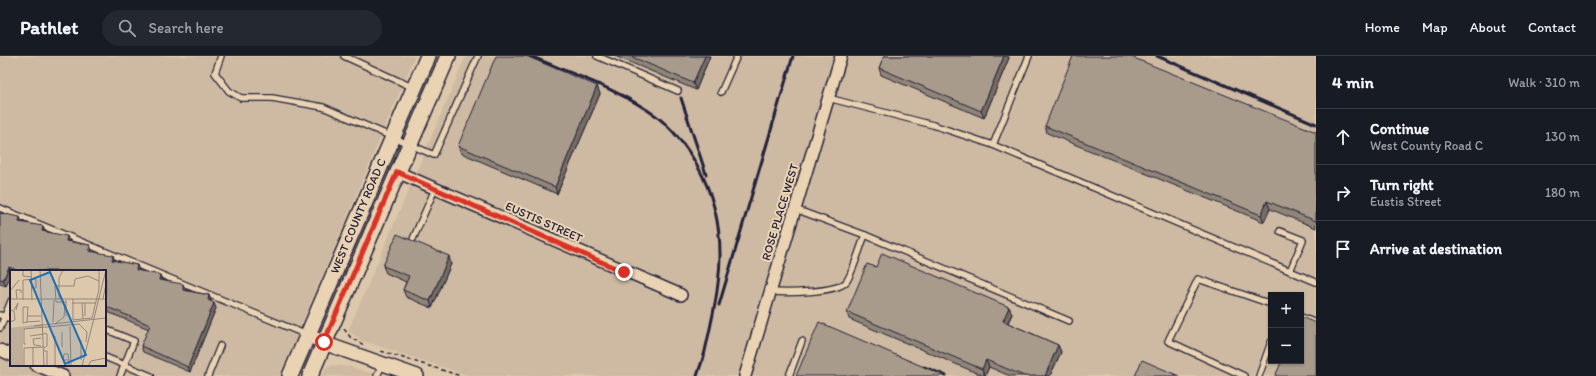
<!DOCTYPE html>
<html lang="en">
<head>
<meta charset="utf-8">
<style>
	body { margin:0; font-family:Itim,sans-serif; background:#242831; color:#f1f3f6 }
	.controls { position:absolute; right:12px; bottom:12px; display:grid; overflow:hidden; border-radius:0px; box-shadow:0 1px 3px #0004 }
	.controls button { width:36px; height:36px; display:grid; place-items:center; padding:0; border:0; border-bottom:1px solid #363941; background:#171b24; color:#f1f3f6; font:20px sans-serif }
	.stop { position:absolute; width:12px; height:12px; margin:-9px; border:3px solid #d93025; border-radius:50%; background:#fff }
	.stop.end { background:#d93025; border-color:#fff; box-shadow:0 1px 4px #0008 }
	.list { margin:0; padding:0; list-style:none }
	h2 { display:flex; justify-content:space-between; align-items:center; height:52px; margin:0; padding:0 16px; font-size:17px }
	h2 small { font-size:13px; font-weight:400; color:#9ea1a6 }
	.list li { display:grid; grid-template-columns:26px 1fr auto; gap:12px; align-items:center; box-sizing:border-box; height:56px; padding:0 16px; border-top:1px solid #363941 }
	.list b { display:block; font-size:15px; white-space:nowrap }
	.list p { margin:0; font-size:13px; white-space:nowrap; color:#9ea1a6 }
	.list em { font-size:13px; font-style:normal; color:#9ea1a6 }
	.icon { flex:none; width:22px; height:22px; fill:none; stroke:currentColor; stroke-width:2; stroke-linecap:round; stroke-linejoin:round }
	.map { position:relative; flex:none; width:1316px; height:320px; overflow:hidden }
	header { display:flex; align-items:center; gap:24px; box-sizing:border-box; height:56px; padding:0 20px; background:#171b24; border-bottom:1px solid #363941 }
	header strong { font-size:19px }
	nav { display:flex; gap:22px; margin-inline-start:auto; font-size:14px }
	.search { width:280px; height:36px; background:#242831; display:flex; align-items:center; gap:10px; box-sizing:border-box; padding:0 14px; border-radius:22px; color:#9ea1a6; font-size:15px }
	main { display:flex }
	aside { flex:1; background:#171b24 }
	.map>svg:first-child { display:block }
</style>
</head>
<body>
<header>
<strong>Pathlet</strong>
<div class="search"><svg class="icon" aria-label="search" viewBox="0 0 24 24"><circle cx="10" cy="10" r="6"/><path d="M15 15l6 6"/></svg>Search here</div>
<nav><a>Home</a><a>Map</a><a>About</a><a>Contact</a></nav>
</header>
<main>
<div class="map">
<svg width="1316" height="320" viewBox="0 0 1316 320">
	<rect width="100%" height="100%" fill="#dec8ac"/>
	<filter id="ink" filterUnits="userSpaceOnUse"><feTurbulence type="fractalNoise" baseFrequency=".025" numOctaves="2"/><feDisplacementMap in="SourceGraphic" scale="8" xChannelSelector="R" yChannelSelector="G"/><feConvolveMatrix kernelMatrix="1 2 1 2 8 2 1 2 1" color-interpolation-filters="sRGB"/></filter>
	<g filter="url(#ink)">
		<g fill="#cebaa2" fill-rule="evenodd">
			<path d="M0,0H415L280,320H0ZM11,215H105V309H11Z"/>
			<path d="M466,0H1316V320H470L362,285L348,275ZM1271,239H1301V305H1271Z"/>
			<path d="M332,309L351,311L380,320H321L326,311Z"/>
		</g>
		<g fill="none" stroke-linecap="round" stroke-linejoin="round">
			<defs>
				<g id="service">
					<path d="M221,0L215,17L229,35L241,42H272L323,51L434,99L478,0"/>
					<path d="M344,0L414,32"/>
					<path d="M597,0L678,35"/>
					<path d="M721,36L737,0"/>
					<path d="M828,42L933,69L993,89L1316,226"/>
					<path d="M993,89L1029,0"/>
					<path d="M0,152L307,279"/>
					<path d="M1280,175L1303,184L1290,215"/>
					<path d="M865,179L1069,265"/>
					<path d="M413,183L435,133"/>
					<path d="M770,236C786,237 836,237 846,226C852,219 861,189 865,179L795,153"/>
					<path d="M0,259L11,263"/>
					<path d="M1301,261L1316,267"/>
					<path d="M0,272L11,245"/>
					<path d="M105,273L134,285L120,320"/>
					<path d="M105,301L151,320"/>
					<path d="M208,320L220,290"/>
					<path d="M377,320L382,309"/>
					<path d="M789,320L802,285"/>
					<path d="M1244,320L1168,285L1198,223L1271,248"/>
					<path d="M1259,320L1271,286"/>
				</g>
				<g id="minor">
					<path d="M397,116L681,239"/>
					<path d="M0,294L11,299"/>
					<path d="M36,309L63,320"/>
					<path d="M745,320L841,0"/>
				</g>
				<path id="tertiary" d="M307,279L332,290L417,320"/>
				<g id="secondary">
					<path d="M290,320L428,0"/>
					<path d="M310,320L448,0"/>
				</g>
			</defs>
			<use href="#service" stroke="#22223b" stroke-width="8"/>
			<use href="#minor" stroke="#22223b" stroke-width="14"/>
			<use href="#tertiary" stroke="#22223b" stroke-width="16"/>
			<use href="#secondary" stroke="#22223b" stroke-width="18"/>
			<g stroke="#22223b" stroke-width="1.5" stroke-dasharray="4 3" stroke-linecap="butt">
				<path d="M344,273L351,282L364,289"/>
				<path d="M381,295L461,320"/>
			</g>
			<use href="#service" stroke="#ead3b3" stroke-width="5.5"/>
			<use href="#minor" stroke="#ead3b3" stroke-width="11"/>
			<use href="#tertiary" stroke="#ead3b3" stroke-width="13"/>
			<use href="#secondary" stroke="#ead3b3" stroke-width="15"/>
			<g stroke="#22223b" stroke-width="3">
				<path d="M530,0C572,18 619,33 656,60C673,73 686,90 697,109C734,176 719,233 703,304"/>
				<path d="M1157,0L1316,68"/>
				<path d="M681,42L706,118"/>
				<path d="M719,249L793,0"/>
				<path d="M924,311L946,320"/>
				<path d="M697,320L704,299"/>
			</g>
		</g>
		<g fill="#918578" stroke="#22223b">
			<path d="M615,0H710L696,34Z"/>
			<path d="M884,0H1008L1009,2L984,62L881,19L879,12Z"/>
			<path d="M597,30L600,38L557,138L461,97L458,90Z"/>
			<path d="M1045,70L1316,76V172L1270,153L1264,166L1047,77Z"/>
			<path d="M0,157L69,185L90,189L92,196L115,205L137,209L139,215L160,219L162,224L185,234L209,239L211,245L216,252L190,316L143,296L141,290L149,273L105,255V215H11V217L6,230L0,228Z"/>
			<path d="M451,208L432,252L406,241L403,234L406,226L386,217L383,210Z"/>
			<path d="M876,211L1009,251L1012,258L1008,267L1058,289L1061,296L1050,320H1010L989,311L985,320H984L849,263L847,256Z"/>
		</g>
		<g fill="#766c62" stroke="#22223b">
			<path d="M705,0H710L696,34L693,27Z"/>
			<path d="M1004,0H1008L1009,2L984,62L981,55Z"/>
			<path d="M597,30L600,38L557,138L555,131Z"/>
			<path d="M1267,145L1270,153L1264,166L1261,159Z"/>
			<path d="M20,161L22,166H19Z"/>
			<path d="M43,170L45,176L42,175Z"/>
			<path d="M67,180L69,185H66Z"/>
			<path d="M90,189L92,195L91,201L89,195Z"/>
			<path d="M113,199L115,205L112,204Z"/>
			<path d="M449,200L451,208L432,252L430,245Z"/>
			<path d="M137,209L139,215L136,214Z"/>
			<path d="M9,211L11,217L6,230L3,224Z"/>
			<path d="M160,219L162,225L159,224Z"/>
			<path d="M183,228L186,234L185,240L183,234Z"/>
			<path d="M209,239L211,245L210,250L208,244Z"/>
			<path d="M214,247L216,252L190,316L188,311Z"/>
			<path d="M1009,251L1012,258L1005,272L1003,265Z"/>
			<path d="M1058,289L1061,296L1050,320H1045Z"/>
			<path d="M986,304L989,311L985,320L982,313Z"/>
		</g>
		<g fill="#a99b8c" stroke="#22223b">
			<path d="M496,0H526L597,30L555,131L458,90Z"/>
			<path d="M630,0H705L693,27Z"/>
			<path d="M884,0H1004L981,55L879,12Z"/>
			<path d="M1073,0H1129L1316,76V165L1267,145L1261,159L1045,70Z"/>
			<path d="M0,157L20,161L19,166L43,170L42,175L67,180L66,185L90,189L89,195L113,199L112,204L137,209L136,214L160,219L159,224L183,228V234L209,239L208,244L214,247L188,311L141,290L150,269L105,250V215H19L9,211L3,224L0,223Z"/>
			<path d="M397,178L449,200L430,245L403,234L409,220L383,210Z"/>
			<path d="M882,197L1009,251L1003,265L1058,289L1045,320H1024L986,304L982,313L847,256L867,208L876,211Z"/>
			<path d="M1301,261L1316,267V320H1275L1282,305H1301Z"/>
			<path d="M819,266L945,320H796Z"/>
			<path d="M1142,304L1179,320H1135Z"/>
		</g>
	</g>
	<g fill="none" stroke-linecap="round" stroke-linejoin="round" filter="url(#ink)">
		<path stroke="#d93025" stroke-width="5" d="M324,286L397,116L624,216"/>
	</g>
	<g text-anchor="middle" dominant-baseline="central" stroke-width="4" stroke-linejoin="round" paint-order="stroke">
		<g font-size="12" fill="#22223b" stroke="#ead3b3">
			<text transform="translate(780 156) rotate(-73)">ROSE PLACE WEST</text>
			<text transform="translate(358 160) rotate(-67)">WEST COUNTY ROAD C</text>
			<text transform="translate(544 166) rotate(24)">EUSTIS STREET</text>
		</g>
	</g>
	<g transform="translate(10 214)">
		<rect width="96" height="96" fill="#dec8ac"/>
		<path d="M32,54L33,57L13,59V96H0V58Z" fill="#bfad99"/>
		<path fill="none" stroke="#93867f" stroke-width="1" d="M13,0V6L22,7M21,0L22,30M30,0L34,96M0,21L9,10M0,29H96M7,29L6,20H11V23M49,29V8L53,0M63,29V50L82,48L89,19V0M93,29L96,14M13,30V10L26,9V18H22M56,32H46L45,16H64L65,9L78,6L89,11M62,33H86M72,33L73,49M13,37H18L17,52L13,53ZM0,40L4,41L5,50L0,52M4,40L8,33L6,40M18,46H32M56,46V30M75,46V33M17,52L30,51M43,52L44,30M45,54L54,47L55,34M24,56L96,48M60,56L61,96M52,62V77M34,63L37,64V76L34,78M20,66L34,64M16,74H14V59L69,54L77,62L76,72M31,76L24,75L23,69L31,68M23,78V96M34,81H37V96M71,90V70M14,96V78L34,77M45,96V66M59,96V90L58,84H54L53,90H59M72,96L96,0M78,96L81,91L96,88"/>
		<path fill="#1f6fb2" fill-opacity="0.15" stroke="#1f6fb2" stroke-width="2" d="M40,2L76,85L55,94L20,10Z"/>
		<rect width="96" height="96" fill="none" stroke="#22223b" stroke-width="2"/>
	</g>
</svg>
<div class="controls">
<button>+</button>
<button>−</button>
</div>
<div class="stop" style="left:324px;top:286px"></div>
<div class="stop end" style="left:624px;top:216px"></div>
</div>
<aside>
<h2>4 min<small>Walk · 310 m</small></h2>
<ul class="list">
<li><svg class="icon" aria-label="ahead" viewBox="0 0 24 24"><path d="M12 20V5M6 11l6-6 6 6"/></svg><div><b>Continue</b><p>West County Road C</p></div><em>130 m</em></li>
<li><svg class="icon" aria-label="right" viewBox="0 0 24 24"><path d="M7 20v-9h11M14 6l5 5-5 5"/></svg><div><b>Turn right</b><p>Eustis Street</p></div><em>180 m</em></li>
<li><svg class="icon" aria-label="arrive" viewBox="0 0 24 24"><path d="M6 21V4h12l-3 4 3 4H6"/></svg><div><b>Arrive at destination</b></div></li>
</ul>
</aside>
</main>
</body>
</html>
